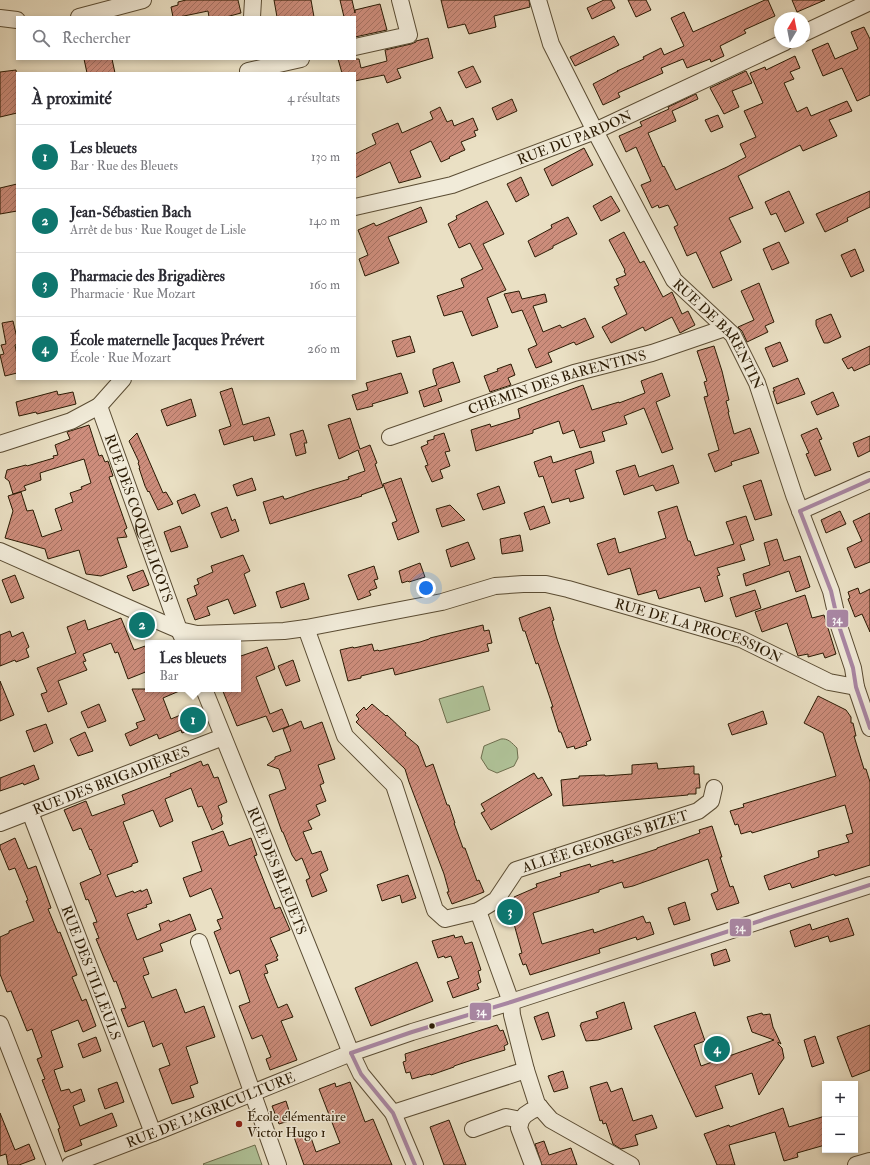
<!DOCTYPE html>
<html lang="fr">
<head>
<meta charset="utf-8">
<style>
	body { margin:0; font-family:"IM FELL Double Pica",serif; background:#f7f7f7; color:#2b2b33 }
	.controls { position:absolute; right:12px; bottom:12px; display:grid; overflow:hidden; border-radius:0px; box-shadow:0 2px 6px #0003 }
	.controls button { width:36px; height:36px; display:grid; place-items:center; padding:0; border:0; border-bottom:1px solid #e1e1e2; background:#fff; color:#2b2b33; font:20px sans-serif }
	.compass { position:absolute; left:774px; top:12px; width:36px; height:36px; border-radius:50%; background:#fff; box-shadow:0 2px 6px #0003; rotate:10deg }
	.you { position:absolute; left:426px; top:588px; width:14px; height:14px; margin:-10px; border:3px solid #fff; border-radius:50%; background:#1a73e8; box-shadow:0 0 0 6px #1a73e833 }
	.badge { display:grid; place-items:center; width:26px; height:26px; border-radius:50%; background:#0f766e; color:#fff; font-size:13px; font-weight:700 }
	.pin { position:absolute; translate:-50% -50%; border:2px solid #fff; box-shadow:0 1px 4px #0006 }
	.popup { position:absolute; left:145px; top:640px; width:96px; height:52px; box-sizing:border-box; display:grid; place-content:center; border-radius:0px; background:#fff; filter:drop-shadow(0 1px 3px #0005); font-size:13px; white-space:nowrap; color:#7c7c81 }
	.popup b { font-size:15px; color:#2b2b33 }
	.popup::after { content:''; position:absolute; left:50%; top:100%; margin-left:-8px; border:8px solid transparent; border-top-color:#fff }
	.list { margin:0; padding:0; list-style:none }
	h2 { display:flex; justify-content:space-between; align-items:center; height:52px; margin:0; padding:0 16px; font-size:17px }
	h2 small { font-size:13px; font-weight:400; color:#7c7c81 }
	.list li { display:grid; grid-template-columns:26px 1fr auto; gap:12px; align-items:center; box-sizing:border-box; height:64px; padding:0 16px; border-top:1px solid #e1e1e2 }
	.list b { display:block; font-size:15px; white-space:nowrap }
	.list p { margin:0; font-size:13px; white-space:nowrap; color:#7c7c81 }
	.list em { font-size:13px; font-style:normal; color:#7c7c81 }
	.icon { flex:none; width:22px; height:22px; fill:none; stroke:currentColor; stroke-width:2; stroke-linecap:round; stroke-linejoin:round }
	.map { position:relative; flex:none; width:870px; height:1165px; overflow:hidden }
	.search { position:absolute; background:#fff; box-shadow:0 2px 6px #0003; left:16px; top:16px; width:340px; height:44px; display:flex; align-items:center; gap:10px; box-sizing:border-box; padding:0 14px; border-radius:0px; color:#7c7c81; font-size:15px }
	.panel { position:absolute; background:#fff; box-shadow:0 2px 6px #0003; left:16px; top:72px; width:340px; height:308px; border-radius:0px }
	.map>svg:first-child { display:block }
</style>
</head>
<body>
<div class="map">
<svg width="870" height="1165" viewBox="0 0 870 1165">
	<defs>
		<pattern id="building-hatch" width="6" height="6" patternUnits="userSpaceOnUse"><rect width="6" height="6" fill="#cd8d7c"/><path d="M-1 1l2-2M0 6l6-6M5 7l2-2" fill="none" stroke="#a77263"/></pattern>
	</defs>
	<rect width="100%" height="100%" fill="#eae0c4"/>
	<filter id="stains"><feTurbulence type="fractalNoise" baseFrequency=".005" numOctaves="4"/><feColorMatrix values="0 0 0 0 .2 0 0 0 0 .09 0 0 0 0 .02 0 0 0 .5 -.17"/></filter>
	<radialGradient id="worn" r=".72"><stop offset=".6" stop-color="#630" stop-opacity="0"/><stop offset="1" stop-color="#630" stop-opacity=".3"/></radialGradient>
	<g fill="#b0c399" stroke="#6d6e4e">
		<path d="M483,686L490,710L447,723L439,699Z"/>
		<path d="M501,739C508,738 512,743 517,748L518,758L514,766L497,773L488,769L481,758L484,746Z"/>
		<path d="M255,1145L262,1165H204L203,1164Z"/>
	</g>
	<g fill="url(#building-hatch)" stroke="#2a1a03">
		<path d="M186,0H238L241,13L226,17H209L208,11L179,17H173L171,7L178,5V2Z"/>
		<path d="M274,0H311L314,17H277Z"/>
		<path d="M340,0H352L355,13V10L380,4L387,30L355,37V17H344Z"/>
		<path d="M441,0H529L530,7L494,16L496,27L469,34L465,24L448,28Z"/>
		<path d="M604,0H611L615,8L592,19L587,8Z"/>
		<path d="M628,0H646L651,10L636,17Z"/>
		<path d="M765,0H768L775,16L744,30L746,33L720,46L724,56L711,62L710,59L687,68L683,59L661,68L663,73L618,93L620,97L603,105L593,84L618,71H617L644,59L643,57L661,48L664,55L684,46L671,18L684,12L693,32Z"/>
		<path d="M792,0H825L797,12Z"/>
		<path d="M864,27L870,39V95L857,101L842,68L823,76L812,50L828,43L835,59L858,49L851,32Z"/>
		<path d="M614,36L619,45L575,66L570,57Z"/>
		<path d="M428,38L433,58L397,69L401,78L387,83L384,75L355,81V73H342L338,59H359L361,68L387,61L385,50L411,44L416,42V41Z"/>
		<path d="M795,56L800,68L790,72L794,79L784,83L797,112L807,107L811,116L847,101L852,111L829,120L837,136L803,151L800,145L738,176L753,208L729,218L741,242L720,252L732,280L713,288L696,252L687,256L674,227L678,225L668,205L659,208L658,205L652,208L641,185L651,181L636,147L626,152L619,136L642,126L640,122L669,109L668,107L696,94L698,99L672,111L676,121L648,133L663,167L664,166L676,190L727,167L746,157L740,144L756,137L744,111L763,103L750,73L765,67L766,70Z"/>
		<path d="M84,59H112L115,73H87Z"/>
		<path d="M473,66L481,82L466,88L458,72Z"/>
		<path d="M16,70L17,78V113L0,117V72Z"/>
		<path d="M746,71L752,83L732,91L739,107L724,114L710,88Z"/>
		<path d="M512,99L517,111L497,120L492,108Z"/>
		<path d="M440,107L447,122L452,120L454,126L473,118L478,130L474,131L476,136L461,142L465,150L449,157L450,158L441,162L431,141L410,151L421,177L399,183L390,162L355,178V154L376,144L372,134L398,123L402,133L433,119L430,112Z"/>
		<path d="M718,115L723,127L711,132L705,120Z"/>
		<path d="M584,148L593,165L552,186L544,169Z"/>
		<path d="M521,177L529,195L516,202L507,184Z"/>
		<path d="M17,184V211L0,214V188Z"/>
		<path d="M789,191L804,223L785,232L776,213L771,215L765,202Z"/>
		<path d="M870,191V207L847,218L848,221L825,232L816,214Z"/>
		<path d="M611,196L620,211L601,221L593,206Z"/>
		<path d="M487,201L504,234L483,244L506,290L487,298L498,327L472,336L462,311L444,316L437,296L464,287L461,279L483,269L470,243L459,248L448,224L457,219L456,216Z"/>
		<path d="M421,207L427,222L388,237L399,263L365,276L359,259L368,255L358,230L374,223L376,226Z"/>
		<path d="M568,217L577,234L553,246V248L535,257L528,241L552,228L551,225Z"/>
		<path d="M624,232L640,263L644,261L663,297L672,292L682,314L688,311L695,325L680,333L672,317L645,331L643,327L611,343L602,327L627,314L614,287L619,285L616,279L626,275L624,271L625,270L609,240Z"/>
		<path d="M779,242L789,263L772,270L763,249Z"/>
		<path d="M855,249L864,271L851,277L841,255Z"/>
		<path d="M759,283L774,322L765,326L768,332L747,342L742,331L738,327L754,320L741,291Z"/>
		<path d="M519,291L522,299L545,294L547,302L533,306L543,332L560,325L562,328L585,318L594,337L576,345L574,342L548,353L552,362L536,368L528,349L537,345L522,310L512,313L504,294Z"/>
		<path d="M831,314L841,337L828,343H824L816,325V320Z"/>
		<path d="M13,321L17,338V344L15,345L17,355V373L5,376L0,355L4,354L1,345L6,344L2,323Z"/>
		<path d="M410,336L415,352L397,357L392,341Z"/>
		<path d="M780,342L788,361L773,367L765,348Z"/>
		<path d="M714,346L722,371L729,400L726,401L729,412H728L734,434L750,428L759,453L731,462L732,465L715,472L708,454L719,450L704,397L708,396L704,382L707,381L697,351Z"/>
		<path d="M870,346V364L854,371L852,367L848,369L842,359Z"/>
		<path d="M453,362L460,382L438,389L442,401L424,407L419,391L437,385L433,373V369Z"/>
		<path d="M511,364L515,375L508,378L511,385L490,392L484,376L498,371L497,369Z"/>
		<path d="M401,373L408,393L372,404L373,406L357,410L352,395L368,390L366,383Z"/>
		<path d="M662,373L670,396L656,402L673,449L662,453L644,408L624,416L627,424L602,432L605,441L580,448L574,430L563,434L559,421L533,430V433L476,451L471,430L490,424L491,427L520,418L518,409L583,385L592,410L619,402V403L645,393L641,381Z"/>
		<path d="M798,378L805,394L777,404L773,391H775L773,388Z"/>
		<path d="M232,388L243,425L269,417L275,435L254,441L253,436L224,445L219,430L231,426L220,392Z"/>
		<path d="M57,391L58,395L73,392L76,404L37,414L36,412L19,416L16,402Z"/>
		<path d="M833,392L839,406L817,415L811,402Z"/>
		<path d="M191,399L196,416L167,426L161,410Z"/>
		<path d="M350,418L360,449L370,445L377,463L375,464L383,487L361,495L362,496L270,524L263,502L283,496L284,499H286L312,490L349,479L348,477L365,471L358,450L339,459L328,425Z"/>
		<path d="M89,425L99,456L102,455L105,462L108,461L113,476L109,477L127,528L124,530L127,537L117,538L127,567L101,576L86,574L79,550L48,559L45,549L5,538L13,511L8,496L21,492L27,511L33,510L42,537L62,530L55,509L73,502L70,493L82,489L81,487L91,483L84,459L40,473L41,480L24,486L26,490L13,494L9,481L5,478L7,470L26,465L27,466L54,458L53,456L58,455L55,445L70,439L67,432Z"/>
		<path d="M817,428L822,439L819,440L831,470L815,476L806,454L809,453L801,435Z"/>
		<path d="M303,430L307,443H304L306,453L296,456L290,434Z"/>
		<path d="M137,433L163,493L166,492L173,504L158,510L149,491L148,492L145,486L139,468H140L138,463L139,462L129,441Z"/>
		<path d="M444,433L450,451L445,452L450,466L440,470L443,478L432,482L425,466L428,465L421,447L428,444L427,441L434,439V436Z"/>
		<path d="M870,436V451L858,457L853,443Z"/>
		<path d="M591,451L594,463L575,470L584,498L570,502L569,498L552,503L543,476L539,477L534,462L551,456L553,463Z"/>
		<path d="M635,465L639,477L673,465L679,483L656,491L653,485L624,495L616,471Z"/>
		<path d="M252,478L256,490L237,496L233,485Z"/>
		<path d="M401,478L419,532L398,540L392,523L397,521L383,484Z"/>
		<path d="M761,480L772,515L755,520L743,486Z"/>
		<path d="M499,486L505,503L483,510L477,494Z"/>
		<path d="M195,494L200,506L182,514L177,501Z"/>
		<path d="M450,505L465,520L442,527L436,509Z"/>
		<path d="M544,506L550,523L530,530L524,513Z"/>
		<path d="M677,506L688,541H690L695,556L734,544L726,522L746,516L754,540L740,545L745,560L717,568L720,575L717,576L723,596L705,602L700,587L659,599L656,590L638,595L630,568L608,575L597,544L615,538L619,553L666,538L658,512Z"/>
		<path d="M227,507L232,521L235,519L239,531L221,538L211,513Z"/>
		<path d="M840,511L846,524L826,533L821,520Z"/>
		<path d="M870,513V562L855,568L847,548L862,541L853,521Z"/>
		<path d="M180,526L188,547L171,552L164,532Z"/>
		<path d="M520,535L523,551L502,554L500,539Z"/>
		<path d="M777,539L784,561L800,556L810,587L796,592L789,571L746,586L743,574L770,565L764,543Z"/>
		<path d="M468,542L475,559L451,567L446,550Z"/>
		<path d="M243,555L250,571L244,574L256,606L234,614L228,599L207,607L210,615L195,620L187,599L197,595L194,586L199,584L197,579L213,572L211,566Z"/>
		<path d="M420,563L425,577L409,582L408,581L402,583L399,571Z"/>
		<path d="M374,566L378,579L374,580L377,588L369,591L371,595L358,600L348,575Z"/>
		<path d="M143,570L149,585L133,591L127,576Z"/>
		<path d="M15,575L24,598L11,603L2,580Z"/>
		<path d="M304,583L309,599L281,608L276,592Z"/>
		<path d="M858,588L860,594L870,589V632L862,614L855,617L848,599L850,598L848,592Z"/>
		<path d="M755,590L761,608L736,617L730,598Z"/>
		<path d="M805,595L812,618L824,615L836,654L825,658L823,653L808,657V654L798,656L787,623L762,632L755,612Z"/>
		<path d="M550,607L554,620L552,621L557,639L591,740L586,742L587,745L575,749L574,746L567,748L561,732H559L551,707H553L538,663L536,664L525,631H523L519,618Z"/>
		<path d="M121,618L134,650L148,645V671L128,679L118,652L115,653L111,643L83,654L86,661L83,662L87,670L58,681L67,704L48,712L41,694L47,692L37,668L76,653L67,627L85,620L88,630Z"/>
		<path d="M483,625L484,631L489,630L492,643L487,644L489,651L395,675L393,668L361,676V678L348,681L340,650L353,647L354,648L372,644L374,651L378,650L379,651L420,642L429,639L430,638Z"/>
		<path d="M10,631L12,637L23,632L29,647L26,649L29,657L16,662L15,660L0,666V635Z"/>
		<path d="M267,647L275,669L256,677L270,714L282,709L289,726L273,732L266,716L237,726L222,689H238V657Z"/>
		<path d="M293,660L300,681L286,686L278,666Z"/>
		<path d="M0,681L14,715L0,721Z"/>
		<path d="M132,689H184L163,698L171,719L195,709L201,725L182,733L181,730L159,739L157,734L130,746L125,734L138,728L136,723L145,720Z"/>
		<path d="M818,696L846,710L851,717V723H853L856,736H854L864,769H866L870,782V865L835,876L834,874L792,888L790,883L769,890L764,876L819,857L818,851L849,842L846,835L853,833L845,805L752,833L751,831L741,834L738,824L735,825L730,811L744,807L743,804L836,776L823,733L804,723Z"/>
		<path d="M99,704L106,721L88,728L81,712Z"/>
		<path d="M372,704L386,716L387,715L406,733L405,735L418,746L426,767L433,764L447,805H449L455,823H454L463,848H465L477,881L479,880L484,892L452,904L447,892H449L444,874L409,782L405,769L356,722L359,719L356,715L364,707L366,710Z"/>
		<path d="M763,711L767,724L732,735L728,724Z"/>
		<path d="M301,721L304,729L322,722L335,759L318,765L324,783L320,785L326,801L316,805L320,815L308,821L312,829L303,832L312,854L321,851L328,870L320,874L327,891L312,897L306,880L310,878L302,858L296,861L292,855L283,832H282L269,795L286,789L279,769L267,765L275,759V757L291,751L283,729Z"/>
		<path d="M46,724L53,743L34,752L26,731Z"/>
		<path d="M85,732L93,751L78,756L70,739Z"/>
		<path d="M201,761L203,766L208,764L214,778L218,777L227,802L218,806L222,816L221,819L223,824L212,830L202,806L198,807L191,788L165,799L173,821L160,827L153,810L123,822L138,862L132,864V866L107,875L116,897L133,891L134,893L141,890V892L147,889L152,903L146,905L147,907L127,914L137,940L161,930L159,924L169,920L170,922L190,914L196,930L160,944L163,951L143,958L149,974L143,976L152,998L176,989L185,1013L204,1006L215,1037L186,1047L198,1083L190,1086L194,1097L172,1104L159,1069L170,1065L162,1043L153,1047L144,1021L128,1027L121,1009L126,1008L116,981L114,982L96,939L99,938L93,923L97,922L88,899L86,900L80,883L101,874L91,849L90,850L81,828L73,831L64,810L86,801L92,816L125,804L122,795L171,776L170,774Z"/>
		<path d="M657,763L658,769L694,766V774H699L700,788H696V794H688V795L563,806L561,780L579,778V776L605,775V776L632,774V765Z"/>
		<path d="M34,765L39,779L24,785L23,783L0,791V778Z"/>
		<path d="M534,773L538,779L542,777L552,795L491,830L481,813L485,811L481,804Z"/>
		<path d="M712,826L722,857H720L730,887L733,886L739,903L717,910L711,894L718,891L708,859L633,886L624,888L622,882L599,890V892L533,913L542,944L593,929L594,933L643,916L646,923L650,922L654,934L637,940L636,937L599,949L600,953L530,975L526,964L523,965L519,954L522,953L514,924L510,925L508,913L510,912L508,906L516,904L514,897L537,887L536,884L561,876L560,873L590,864L591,867L613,860V863L657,849V848L700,833L699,830Z"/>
		<path d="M223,831L229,846L251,838L257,855L254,856L275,909L280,907L290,930L270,938L278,956L276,957L278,960L265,965L268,973L264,974L278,1008L287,1004L293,1017L281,1021L297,1060L270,1070L266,1059L271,1057L262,1035L252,1039L239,1006L250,1002L239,970L230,974L214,932L221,929L217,920L223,918L211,888L190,897L183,878L202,871L192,842Z"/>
		<path d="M15,838L28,869L36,866L51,908L48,909L58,933L60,932L77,975L72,977L82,1001L86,999L96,1026L83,1032L78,1020L51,1031L63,1067L54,1070L61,1091L69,1089L71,1093L81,1089L85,1101L73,1106L80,1126L112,1113L117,1126L80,1140L82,1145L65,1152L58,1129L60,1128L42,1080L45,1079L37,1059L42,1057L32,1029L27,1031L11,991L7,992L0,974V937L9,933V931L34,921L26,901L28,900L15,868L9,870L0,848V845Z"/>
		<path d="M408,875L416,898L402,903L400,895L382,901L377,885Z"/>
		<path d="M685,902L690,920L674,925L668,908Z"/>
		<path d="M848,918L854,935L830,942L828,936L795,947L790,931L810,924L812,930Z"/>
		<path d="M454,935L455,938L462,936L465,944L472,942L481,970L478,971L481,982L477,984L479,989L453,998L447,982L459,978L451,956L445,958L444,956L438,958L432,941Z"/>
		<path d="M726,949L730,961L714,966L711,954Z"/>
		<path d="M417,962L433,1001L371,1026L355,988Z"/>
		<path d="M624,1002L632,1029L598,1040L586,1041L580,1025H581V1023L598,1018L596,1012Z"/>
		<path d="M548,1012L555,1036L542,1040L534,1017Z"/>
		<path d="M695,1012L705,1041L694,1045L701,1066L774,1040L752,1032L747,1017L762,1013L763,1015L770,1014L773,1027L781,1044L778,1042V1044L782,1048L784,1058L759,1095L752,1073L715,1086L723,1108L696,1117L654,1026Z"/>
		<path d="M497,1025L500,1031L503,1030L508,1044L504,1046L505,1050L472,1060L454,1066V1067L431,1075L430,1074L412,1079L410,1072L406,1073L403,1062L406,1061L405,1054Z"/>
		<path d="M870,1025V1070L852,1077L837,1037Z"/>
		<path d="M815,1036L824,1063L812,1067L804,1040Z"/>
		<path d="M96,1037L101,1051L83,1058L78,1044Z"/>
		<path d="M563,1071L568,1088L554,1092L548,1076Z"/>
		<path d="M117,1082L124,1102L105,1109L98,1089Z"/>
		<path d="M350,1082L365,1122L373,1119L392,1165H304L294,1137L309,1132L316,1152L340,1143L319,1089L335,1083L336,1087Z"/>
		<path d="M607,1082L611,1092L622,1088L633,1121L652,1115L657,1128L635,1135L638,1145L621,1149L613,1144L606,1123L603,1124L602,1120L600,1121L590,1087Z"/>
		<path d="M286,1101L292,1120L279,1124L272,1106Z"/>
		<path d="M783,1108L789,1127L825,1116V1145L797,1153L798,1157L784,1161L775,1132L729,1145L735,1165H717L704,1134L729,1125L730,1127Z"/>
		<path d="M0,1113L15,1150L29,1144L35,1159L19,1165H8L6,1154L0,1156Z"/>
		<path d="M449,1120L466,1165H444L430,1127Z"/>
		<path d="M544,1141L549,1155L571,1148L577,1165H542L535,1144Z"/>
	</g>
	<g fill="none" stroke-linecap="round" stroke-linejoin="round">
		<defs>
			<g id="minor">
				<path id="s1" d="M538,0L551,44L595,131L674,280L733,335L757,383L794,495L831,591L839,626L853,668L856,687L870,728"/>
				<path d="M79,17L143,0"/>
				<path d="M252,17L253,0"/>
				<path d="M0,18L17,20"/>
				<path d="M804,33L870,2"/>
				<path d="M355,47L409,35L400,0"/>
				<path d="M248,71L301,59"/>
				<path id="s2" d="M355,207L452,185L595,131L785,42"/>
				<path id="s3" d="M99,406L179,630L185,643"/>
				<path id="s4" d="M390,437L574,373L652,353L725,328"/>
				<path d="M0,444L71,421L99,406L123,379"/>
				<path d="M800,511L870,480"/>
				<path id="s5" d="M0,551L165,624L179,630L197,634L284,631L306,628L442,602L495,586L523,584H546L568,589L741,639L829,682L856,687"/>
				<path id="s6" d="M306,628L345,736L394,785L435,910L445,919L478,911L496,900L516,870L698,811L711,801L714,788"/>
				<path id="s7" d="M204,689L351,1053L361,1074L393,1113L415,1165"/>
				<path id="s8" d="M30,812L153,1133"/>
				<path id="s9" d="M0,823L223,737"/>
				<path d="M478,911L511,1002L512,1015L526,1070L537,1104L551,1120L631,1165"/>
				<path d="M199,942L278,1165"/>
				<path d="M0,1024L55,1165"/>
				<path d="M393,1113L526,1070"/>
				<path d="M473,1129L506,1117L521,1120"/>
				<path id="s10" d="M70,1165L161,1130L351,1053L412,1032L511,1002L870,885"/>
				<path d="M533,1165L519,1128L521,1120L525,1115L531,1111L540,1107"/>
				<path d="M856,1165L870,1161"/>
			</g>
		</defs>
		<use href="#minor" stroke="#5a4c33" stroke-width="18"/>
		<use href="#minor" stroke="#f1ebd9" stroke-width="16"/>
		<defs>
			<g id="bus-1">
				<path d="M800,511L831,591L839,626L853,668L856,687L870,728"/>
				<path d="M800,511L870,480"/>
				<path d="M351,1053L412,1032L511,1002L870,885"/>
				<path d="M351,1053L361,1074L393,1113L415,1165"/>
			</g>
		</defs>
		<use href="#bus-1" stroke="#f1ebd9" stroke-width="7"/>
		<use href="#bus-1" stroke="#a987a5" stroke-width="4"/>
	</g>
	<circle fill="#2a1a03" stroke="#f1ebd9" stroke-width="1.5" cx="432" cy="1026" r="3.5"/>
	<circle fill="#8f2418" stroke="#f1ebd9" stroke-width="1.5" cx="239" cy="1124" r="4"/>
	<g text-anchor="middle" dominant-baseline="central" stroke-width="3" stroke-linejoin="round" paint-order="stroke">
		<g font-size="14" fill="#2a1a03" stroke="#f1ebd9">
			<text stroke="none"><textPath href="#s2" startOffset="231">RUE DU PARDON</textPath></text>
			<text stroke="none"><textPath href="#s1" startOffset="383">RUE DE BARENTIN</textPath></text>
			<text stroke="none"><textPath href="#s4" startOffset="176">CHEMIN DES BARENTINS</textPath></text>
			<text stroke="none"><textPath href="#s3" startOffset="119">RUE DES COQUELICOTS</textPath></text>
			<text stroke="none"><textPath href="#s5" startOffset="728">RUE DE LA PROCESSION</textPath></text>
			<text stroke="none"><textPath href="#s9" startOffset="119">RUE DES BRIGADIÈRES</textPath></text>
			<text stroke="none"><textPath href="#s6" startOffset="514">ALLÉE GEORGES BIZET</textPath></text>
			<text stroke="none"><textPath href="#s7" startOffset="196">RUE DES BLEUETS</textPath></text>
			<text stroke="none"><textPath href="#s8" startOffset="172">RUE DES TILLEULS</textPath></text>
			<text stroke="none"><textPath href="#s10" startOffset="151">RUE DE L'AGRICULTURE</textPath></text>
		</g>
		<g font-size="14" fill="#2a1a03" stroke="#f1ebd9" text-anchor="start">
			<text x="247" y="1116">École élémentaire<tspan x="247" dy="16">Victor Hugo 1</tspan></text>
		</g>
	</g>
	<g stroke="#f1ebd9" stroke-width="1.5">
		<rect x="826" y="609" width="23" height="19" rx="4" fill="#a987a5"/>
		<rect x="729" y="918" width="23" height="19" rx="4" fill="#a987a5"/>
		<rect x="469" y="1002" width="23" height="19" rx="4" fill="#a987a5"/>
	</g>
	<g font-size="11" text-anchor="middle" font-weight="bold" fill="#fff">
		<text x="837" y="623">34</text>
		<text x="740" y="931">34</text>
		<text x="481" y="1015">34</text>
	</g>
	<rect width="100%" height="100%" filter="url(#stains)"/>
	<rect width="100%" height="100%" fill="url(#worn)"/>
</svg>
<div class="controls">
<button>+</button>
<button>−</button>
</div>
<svg class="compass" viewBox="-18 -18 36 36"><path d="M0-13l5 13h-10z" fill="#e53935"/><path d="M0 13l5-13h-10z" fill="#7c7c81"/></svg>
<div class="you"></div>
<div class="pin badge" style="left:193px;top:720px">1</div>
<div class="popup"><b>Les bleuets</b>Bar</div>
<div class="pin badge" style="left:142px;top:625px">2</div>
<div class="pin badge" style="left:510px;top:912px">3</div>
<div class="pin badge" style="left:717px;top:1049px">4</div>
<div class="search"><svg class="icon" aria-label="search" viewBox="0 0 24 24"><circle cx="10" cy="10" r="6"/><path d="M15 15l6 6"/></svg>Rechercher</div>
<section class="panel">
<h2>À proximité<small>4 résultats</small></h2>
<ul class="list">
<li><span class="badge">1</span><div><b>Les bleuets</b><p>Bar · Rue des Bleuets</p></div><em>130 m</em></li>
<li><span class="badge">2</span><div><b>Jean-Sébastien Bach</b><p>Arrêt de bus · Rue Rouget de Lisle</p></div><em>140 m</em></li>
<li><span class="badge">3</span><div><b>Pharmacie des Brigadières</b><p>Pharmacie · Rue Mozart</p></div><em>160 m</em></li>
<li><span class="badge">4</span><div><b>École maternelle Jacques Prévert</b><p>École · Rue Mozart</p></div><em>260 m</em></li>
</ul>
</section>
</div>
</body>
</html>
